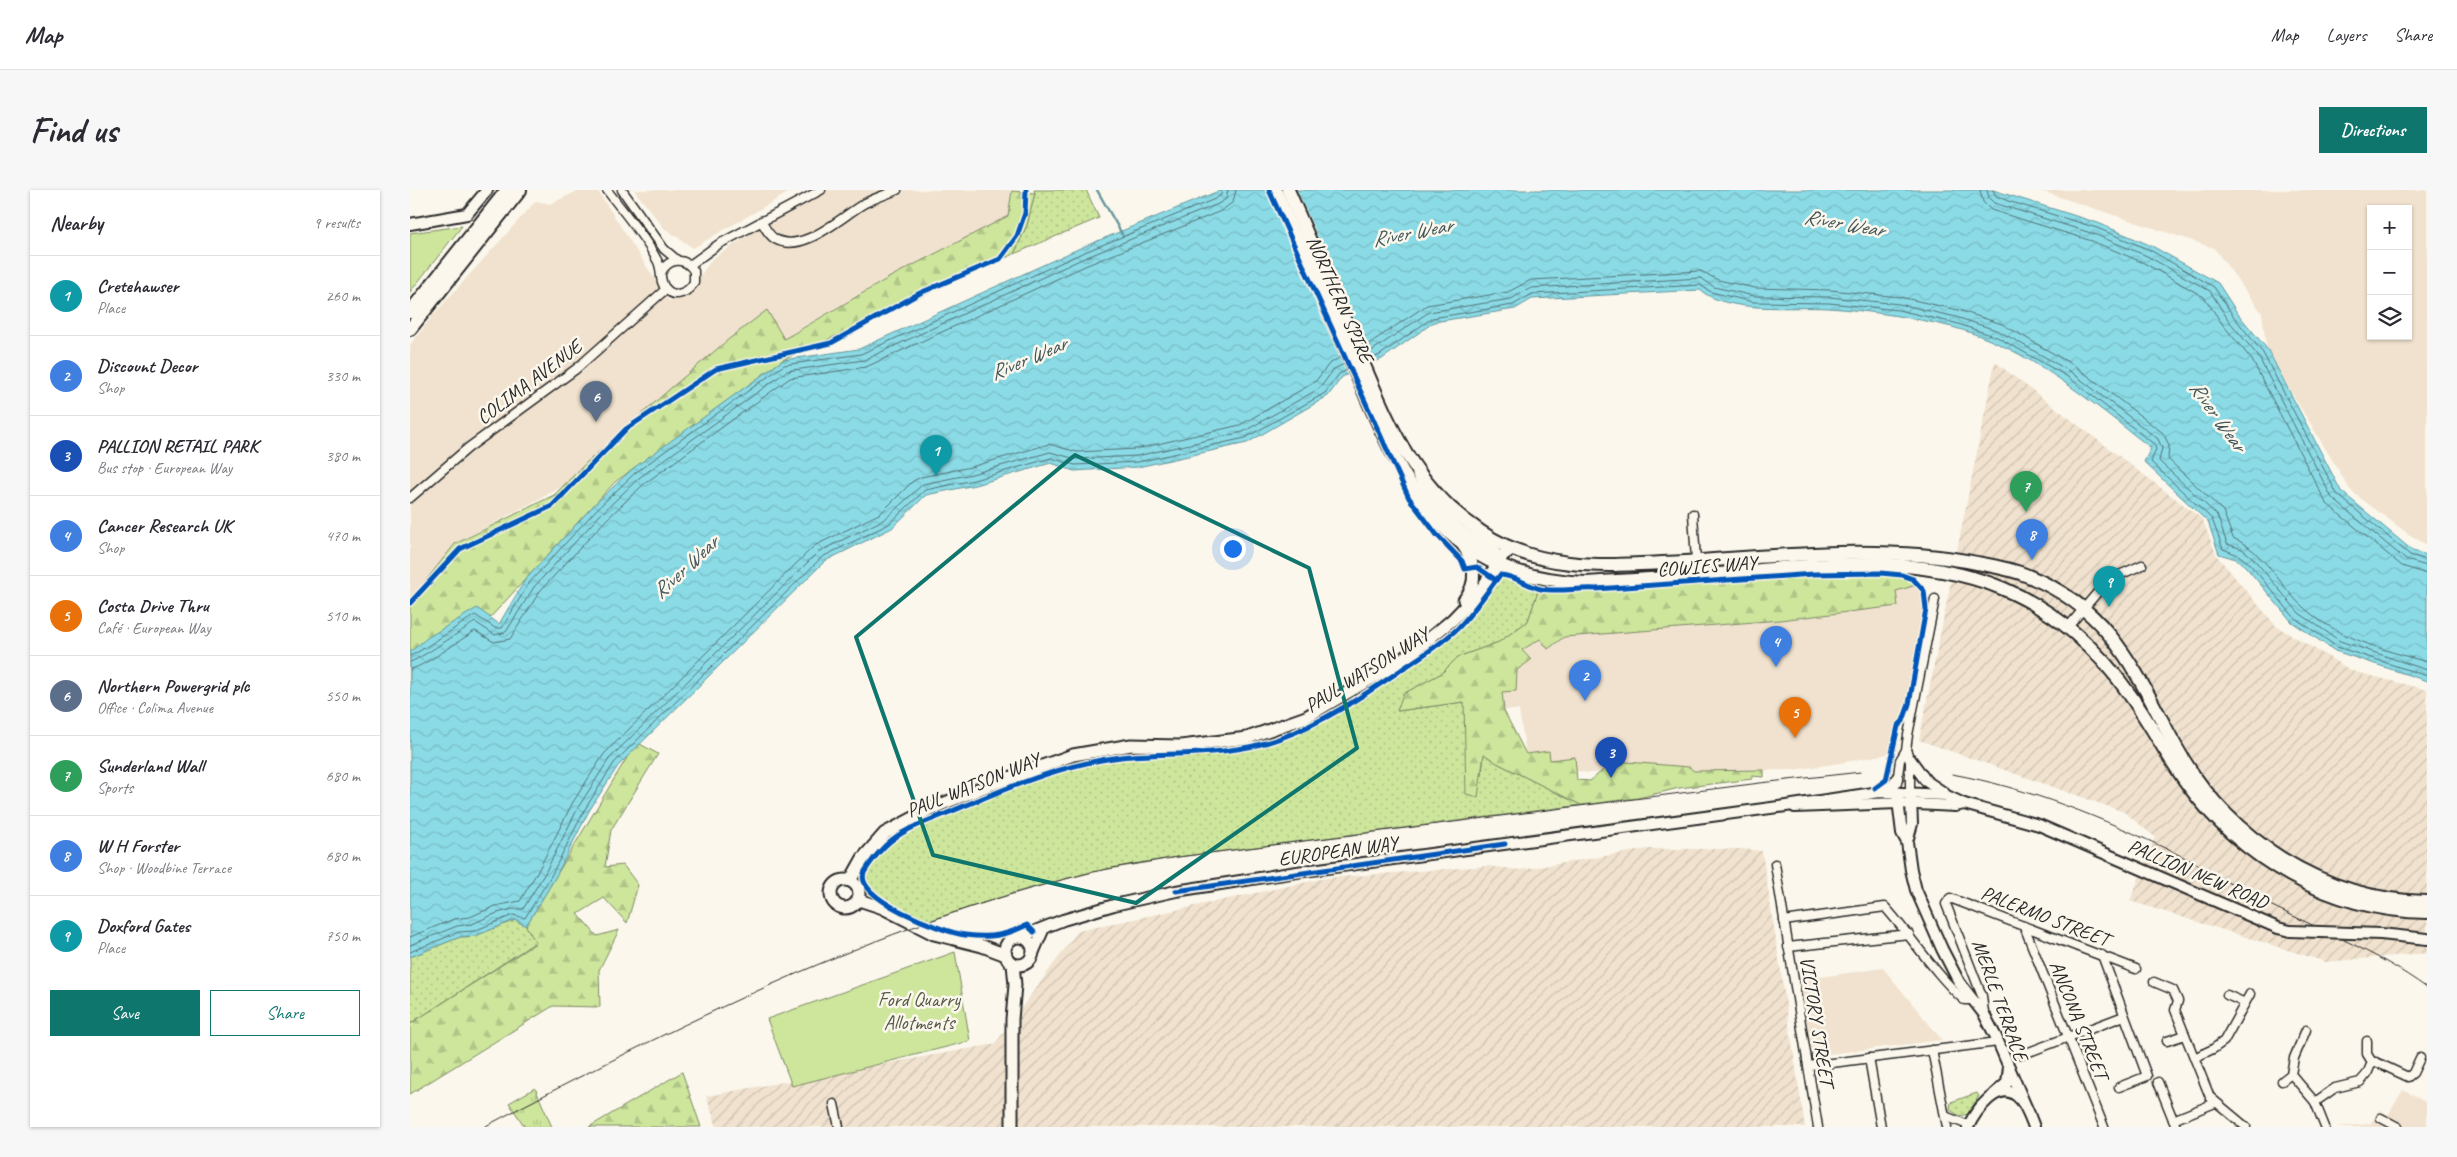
<!DOCTYPE html>
<html lang="en">
<head>
<meta charset="utf-8">
<style>
	body { margin:0; font-family:Caveat,sans-serif; background:#f7f7f7; color:#2b2b33 }
	.controls { position:absolute; right:15px; top:15px; display:grid; overflow:hidden; border-radius:0px; box-shadow:0 1px 4px #0004 }
	.controls button { width:45px; height:45px; display:grid; place-items:center; padding:0; border:0; border-bottom:1px solid #e1e1e2; background:#fff; color:#2b2b33; font:25px sans-serif }
	.you { position:absolute; left:822px; top:358px; width:18px; height:18px; margin:-12px; border:4px solid #fff; border-radius:50%; background:#1a73e8; box-shadow:0 0 0 8px #1a73e833 }
	.badge { display:grid; place-items:center; width:32px; height:32px; border-radius:50%; background:#0f766e; color:#fff; font-size:16px; font-weight:700 }
	.pin { position:absolute; translate:-50% -41px; filter:drop-shadow(0 1px 2px #0008) }
	.pin::after { content:''; position:absolute; top:26px; width:18px; height:15px; background:inherit; clip-path:polygon(0 0,100% 0,50% 100%) }
	.list { margin:0; padding:0; list-style:none }
	h2 { display:flex; justify-content:space-between; align-items:center; height:65px; margin:0; padding:0 20px; font-size:21px }
	h2 small { font-size:16px; font-weight:400; color:#7c7c81 }
	.list li { display:grid; grid-template-columns:32px 1fr auto; gap:15px; align-items:center; box-sizing:border-box; height:80px; padding:0 20px; border-top:1px solid #e1e1e2 }
	.list b { display:block; font-size:19px; white-space:nowrap }
	.list p { margin:0; font-size:16px; white-space:nowrap; color:#7c7c81 }
	.list em { font-size:16px; font-style:normal; color:#7c7c81 }
	.actions { display:flex; gap:10px; padding:15px 20px }
	.actions a { flex:1; padding:11px 0; border:1px solid #0f766e; border-radius:0px; text-align:center; font-size:18px; color:#0f766e }
	.actions .main { background:#0f766e; color:#fff }
	.icon { flex:none; width:28px; height:28px; fill:none; stroke:currentColor; stroke-width:2; stroke-linecap:round; stroke-linejoin:round }
	.map { position:relative; flex:none; width:2017px; height:937px; overflow:hidden; border-radius:0px }
	header { display:flex; align-items:center; gap:30px; box-sizing:border-box; height:70px; padding:0 25px; background:#fff; border-bottom:1px solid #e1e1e2 }
	header strong { font-size:24px }
	nav { display:flex; gap:28px; margin-inline-start:auto; font-size:18px }
	.intro { display:flex; align-items:center; justify-content:space-between; box-sizing:border-box; height:120px; padding:0 30px }
	h1 { margin:0; font-size:35px }
	.button { padding:12px 22px; border-radius:0px; background:#0f766e; color:#fff; font-size:18px; font-weight:700 }
	main { display:flex; gap:30px; padding:0 30px }
	aside { flex:1; background:#fff; border-radius:0px; box-shadow:0 1px 4px #0004 }
	.map>svg:first-child { display:block }
</style>
</head>
<body>
<header>
<strong>Map</strong>
<nav><a>Map</a><a>Layers</a><a>Share</a></nav>
</header>
<div class="intro"><h1>Find us</h1><a class="button">Directions</a></div>
<main>
<aside>
<h2>Nearby<small>9 results</small></h2>
<ul class="list">
<li><span class="badge" style="background:#0f9aa8">1</span><div><b>Cretehawser</b><p>Place</p></div><em>260 m</em></li>
<li><span class="badge" style="background:#3f7fe0">2</span><div><b>Discount Decor</b><p>Shop</p></div><em>330 m</em></li>
<li><span class="badge" style="background:#1a4fb4">3</span><div><b>PALLION RETAIL PARK</b><p>Bus stop · European Way</p></div><em>380 m</em></li>
<li><span class="badge" style="background:#3f7fe0">4</span><div><b>Cancer Research UK</b><p>Shop</p></div><em>470 m</em></li>
<li><span class="badge" style="background:#e8710a">5</span><div><b>Costa Drive Thru</b><p>Café · European Way</p></div><em>510 m</em></li>
<li><span class="badge" style="background:#5c6f8a">6</span><div><b>Northern Powergrid plc</b><p>Office · Colima Avenue</p></div><em>550 m</em></li>
<li><span class="badge" style="background:#2e9e5b">7</span><div><b>Sunderland Wall</b><p>Sports</p></div><em>680 m</em></li>
<li><span class="badge" style="background:#3f7fe0">8</span><div><b>W H Forster</b><p>Shop · Woodbine Terrace</p></div><em>680 m</em></li>
<li><span class="badge" style="background:#0f9aa8">9</span><div><b>Doxford Gates</b><p>Place</p></div><em>750 m</em></li>
</ul>
<div class="actions"><a class="main">Save</a><a>Share</a></div>
</aside>
<div class="map">
<svg width="2017" height="937" viewBox="0 0 2017 937">
	<defs>
		<pattern id="industrial-furrows" width="10" height="10" patternUnits="userSpaceOnUse" patternTransform="scale(1.25)"><rect width="10" height="10" fill="#f0e2ce"/><path d="M-1 1l2-2M0 10L10 0M9 11l2-2" fill="none" stroke="#cec2b1"/></pattern>
		<pattern id="grass-dots" width="8" height="8" patternUnits="userSpaceOnUse" patternTransform="scale(1.25)"><rect width="8" height="8" fill="#cde69c"/><path d="M2 2h.1M6 6h.1" fill="none" stroke="#b0c587" stroke-width="1.8" stroke-linecap="round"/></pattern>
		<pattern id="forest-firs" width="22" height="20" patternUnits="userSpaceOnUse" patternTransform="scale(1.25)"><rect width="22" height="20" fill="#cde69c"/><path d="M5 1l3.5 6h-7zM16 11l3.5 6h-7z" fill="#b0c587"/></pattern>
		<pattern id="park-tufts" width="24" height="20" patternUnits="userSpaceOnUse" patternTransform="scale(1.25)"><rect width="24" height="20" fill="#cde69c"/><path d="M3 7l-1-3M5 7V3M7 7l1-3M15 17l-1-3M17 17v-4M19 17l1-3" fill="none" stroke="#b0c587"/></pattern>
		<pattern id="water-waves" width="16" height="10" patternUnits="userSpaceOnUse" patternTransform="scale(1.25)"><rect width="16" height="10" fill="#8bdbe6"/><path d="M0 5q4-4 8 0t8 0" fill="none" stroke="#78bcc5"/></pattern>
	</defs>
	<rect width="100%" height="100%" fill="#fbf7ec"/>
	<filter id="ink" filterUnits="userSpaceOnUse"><feTurbulence type="fractalNoise" baseFrequency=".02" numOctaves="2"/><feDisplacementMap in="SourceGraphic" scale="10" xChannelSelector="R" yChannelSelector="G"/><feConvolveMatrix kernelMatrix="1 2 1 2 8 2 1 2 1" color-interpolation-filters="sRGB"/></filter>
	<g filter="url(#ink)">
		<g fill="#f0e2ce" fill-rule="evenodd">
			<path d="M170,0H187L259,111L290,86L302,69L407,0H602L598,26L482,86L384,142L297,205L185,272L153,296L45,354L0,409V155L24,124L126,11L140,14Z"/>
			<path d="M224,0H383L283,58L254,38Z"/>
			<path d="M1628,0H2017V355L1997,343L1941,301L1880,200L1856,155L1852,123L1804,58ZM1961,19H1998V146H1961Z"/>
			<path d="M1510,394L1516,405V419L1487,562L1430,573L1382,580L1177,583L1140,575L1116,564L1109,520H1094L1092,502L1106,501L1107,480L1112,460L1130,449L1138,459L1154,447L1370,430L1488,416L1485,401Z"/>
			<path d="M1473,778L1532,850L1403,866L1389,790Z"/>
			<path d="M1993,900L2017,913V937H1926L1960,934L1970,920L1978,925Z"/>
		</g>
		<g fill="url(#industrial-furrows)">
			<path d="M1585,172L1792,329L1807,366L1866,436L1942,481L2017,500V763L1916,772L1720,711L1745,647L1714,622L1509,550Z"/>
			<path d="M1238,659H1333L1352,661L1395,937H307L296,906L585,854L668,741L916,688L1078,676L1110,680Z"/>
		</g>
		<g fill="url(#grass-dots)" stroke="#7c8864">
			<path d="M624,0H676L689,28L604,64L617,35L625,3Z"/>
			<path d="M1090,385L1129,398L1118,431L1089,452L1048,467L1032,483L993,504L988,521L1054,512L1072,586L1074,563L1087,573L1171,615L768,667L681,682L607,702L515,732L476,713L456,698L452,690L453,683L475,655L503,637L567,610L646,581L708,568L800,563L842,557L871,548L927,521L1022,459L1047,438Z"/>
			<path d="M105,730L116,736L126,752L0,834V767L50,747L65,746Z"/>
			<path d="M1567,903L1569,906L1558,924L1550,926L1540,920L1541,912Z"/>
		</g>
		<g fill="url(#forest-firs)" stroke="#7c8864">
			<path d="M602,1L625,3L617,35L604,64L373,170L205,292L42,469L0,491V410L45,354L144,305L176,273L261,198L319,149L357,120L374,149L482,86L598,26Z"/>
			<path d="M1470,383L1492,385L1510,394L1486,401L1488,416L1370,430L1154,447L1138,459L1130,449L1112,460L1121,470L1107,480L1106,501L1092,502L1094,521L1116,564L1139,561L1140,570L1165,567L1167,590L1180,591L1204,571L1279,577L1284,581L1354,580V587L1342,586V589L1269,598L1228,608L1171,615L1087,573L1074,564L1068,607L1056,604L1054,512L987,521L993,504L1032,483L1048,467L1089,452L1118,431L1129,398C1147,402 1166,398 1186,399L1404,384Z"/>
			<path d="M230,554L248,564L201,640L195,677L213,675L228,695L217,733L194,708L168,724L187,746L209,740L189,780L190,817L143,816L0,904V834L126,753L116,736L219,564Z"/>
			<path d="M272,882L291,937H179Z"/>
		</g>
		<path fill="url(#park-tufts)" stroke="#7c8864" d="M125,898L142,937H115L99,913Z"/>
		<g fill="#cde69c" stroke="#7c8864">
			<path d="M52,36L0,102V43Z"/>
			<path d="M545,762L560,851L382,896L357,829Z"/>
		</g>
		<path fill="url(#water-waves)" stroke="#65959b" d="M811,0H1583L1688,33L1742,56L1808,93L1828,124L1858,160L1931,301L2003,361L2017,365V491L1925,461L1882,432L1835,376L1826,369L1809,364L1798,332L1734,272L1741,258C1680,211 1618,157 1542,137C1502,127 1460,121 1419,118C1383,116 1318,124 1290,100L1122,109L1105,119L1024,132L972,169L932,187L918,206L837,253L728,277L664,281L641,273L565,295L516,305L482,338L415,371L208,576L179,621L145,688L116,736L105,730L65,746L50,747L0,767V462L17,448L67,418L89,434L115,390L182,317L222,279L373,170L449,159L668,59Z"/>
		<path fill="#fbf7ec" d="M855,0H887L965,175L938,187Z"/>
		<g fill="none" stroke-linecap="round" stroke-linejoin="round">
			<g stroke="#517176" stroke-width="1">
				<path d="M1570,0L1573,12L1581,20L1682,51L1734,73L1794,107L1813,135L1842,170L1916,313L1992,376L2017,384"/>
				<path d="M1577,0L1579,8L1584,13L1684,44L1737,66L1800,101L1819,131L1848,166L1922,308L1996,370L2017,376"/>
				<path d="M1583,0L1586,6L1598,11L1687,38L1740,60L1804,97L1824,127L1853,163L1927,304L2000,365L2017,370"/>
				<path d="M954,157L1017,115L1098,102L1121,90L1291,81L1308,90L1345,98L1420,100L1490,107L1548,120L1592,134L1665,176L1753,243L1759,255L1758,269L1813,321L1823,348C1855,362 1868,394 1893,417C1927,448 1974,460 2017,472"/>
				<path d="M957,164L1019,122L1101,109L1121,98L1291,88L1304,97L1344,106L1419,107L1489,114L1546,127L1589,141L1661,182L1748,249L1752,258L1749,271L1807,325L1817,354L1832,359L1842,367L1889,423L1930,451L2017,480"/>
				<path d="M960,169L970,165L1022,128L1103,115L1122,104L1290,95L1301,102L1343,112L1419,113L1488,120L1545,133L1587,147L1658,187L1744,254L1746,259L1741,272L1802,329L1813,359L1828,365L1838,372L1885,428L1927,457L2017,486"/>
				<path d="M0,466C6,465 55,431 65,425L85,438H92L119,393L186,320L225,283L374,175L451,164L670,64L805,9L811,5L812,0"/>
				<path d="M0,472C7,471 54,439 65,432L85,445L96,442L124,397L190,325L229,288L377,181L454,170L672,69L808,14L816,9L818,0"/>
				<path d="M0,479C11,479 51,449 65,441L84,452L100,449L130,401L196,330L234,294L380,188L456,177L675,76L811,21L823,12L826,0"/>
				<path d="M0,747L44,729L60,727L85,716L110,711L129,679L163,612L194,564L404,356L471,323L503,291L511,287L561,277L639,254L667,262L726,259L830,235L905,192L919,174L931,167"/>
				<path d="M0,755L47,736L62,734L87,723L103,719H113L135,683L169,616L199,569L408,362L475,329L513,294L562,284L640,262L666,269L727,266L833,242L910,198L924,179L934,174"/>
				<path d="M0,762L49,742L64,741L103,725L115,728L141,686L175,619L204,573L412,367L479,334L515,300L564,290L641,268L665,275L728,272L835,248L915,203L929,184L937,180"/>
			</g>
			<path stroke="#65959b" stroke-width="2.5" d="M687,0L712,44"/>
			<defs>
				<g id="minor">
					<path d="M197,0C214,23 234,45 247,70C253,79 248,91 256,99C265,109 279,102 284,92V81C275,67 259,67 251,83"/>
					<path d="M212,0L254,59L267,70"/>
					<path d="M351,31C355,37 358,45 365,49C393,65 433,25 455,13C465,8 477,4 487,0"/>
					<path d="M280,75L309,54L411,0"/>
					<path d="M0,308L58,258L166,179L256,99"/>
					<path d="M1283,324L1287,386"/>
					<path d="M1658,437L1698,390L1732,375"/>
					<path d="M1487,593L1490,570L1496,560"/>
					<path d="M1500,602V569L1496,560L1498,545L1525,409"/>
					<path d="M1365,674L1408,937"/>
					<path d="M1374,731L1475,717C1502,747 1524,783 1554,810H1563"/>
					<path d="M1614,736L1694,937"/>
					<path d="M1378,757L1499,744"/>
					<path d="M1692,765L1737,886L1709,897"/>
					<path d="M1744,792L1763,800L1768,811L1765,820L1800,907L1836,937"/>
					<path d="M1817,805L1835,813"/>
					<path d="M1574,823L1572,806L1536,714L1540,708L1726,779"/>
					<path d="M1896,840L1884,868L1881,884L1905,912L1915,937"/>
					<path d="M1757,851L1775,845"/>
					<path d="M1957,851V864L1962,872"/>
					<path d="M1522,860L1537,937"/>
					<path d="M1611,865L1714,826"/>
					<path d="M1459,868L1471,937"/>
					<path d="M1784,868L1803,859L1814,851L1840,804"/>
					<path d="M1398,876L1588,852"/>
					<path d="M1872,891L1881,884"/>
					<path d="M1748,892L1766,937"/>
					<path d="M1905,912L1925,898L1950,892L1957,884L1962,872H1966L1998,887L2003,883L2010,868"/>
					<path d="M424,914L429,937"/>
					<path d="M1535,926L1558,935"/>
					<path d="M1971,928L1988,937"/>
					<path d="M1763,930L1805,913"/>
				</g>
				<g id="tertiary">
					<path d="M0,34L57,24L77,0"/>
					<path d="M1500,569L1516,591L1534,603"/>
					<path d="M1471,602L1483,595L1487,588"/>
					<path d="M1487,602L1492,643L1497,652L1501,680L1506,700L1532,759L1549,792L1574,824L1586,847L1619,924"/>
					<path d="M1385,617L1488,613L1545,616L1554,614"/>
					<path d="M1497,652L1502,634L1501,608"/>
					<path d="M1971,744L2017,749"/>
					<path d="M610,747L653,730L704,715L766,701L887,682L1376,616L1470,602L1535,605L1554,614L1629,635L1868,738L1880,741"/>
					<path d="M624,761L634,738"/>
					<path d="M1584,904L1597,893L1599,877"/>
					<path d="M1558,937C1565,922 1588,889 1607,906C1616,913 1620,927 1624,937"/>
				</g>
				<g id="secondary">
					<path d="M1008,284C1018,310 1035,331 1059,347C1067,352 1077,357 1085,363L1088,375"/>
					<path d="M1052,354C1065,372 1069,392 1054,410"/>
					<circle cx="435" cy="704" r="14"/>
					<path d="M440,691L453,668L475,643L520,619L582,594L663,565L721,555L771,556L837,548L896,527L984,475L1015,452L1042,430L1071,400L1093,365L1102,359"/>
					<path d="M449,710L473,718L524,744L572,756L596,765"/>
					<circle cx="609" cy="761" r="14"/>
					<path d="M602,937V829L605,795L603,774"/>
				</g>
				<g id="trunk">
					<path d="M865,0C891,59 917,118 943,176C995,295 1028,386 1176,393C1220,390 1265,388 1309,384C1403,375 1505,362 1594,399C1646,421 1689,460 1720,505C1740,533 1756,564 1776,592C1831,669 1921,721 2017,722"/>
					<path d="M878,0C900,51 922,101 944,152C977,228 998,293 1071,342C1133,384 1204,375 1275,372C1372,366 1471,354 1567,373C1584,376 1602,379 1618,386C1702,419 1726,484 1766,557C1817,649 1912,710 2017,712"/>
					<path d="M0,122L97,0"/>
					<path d="M0,139L110,0"/>
				</g>
			</defs>
			<use href="#minor" stroke="#2b2b2b" stroke-width="11"/>
			<use href="#tertiary" stroke="#2b2b2b" stroke-width="14"/>
			<use href="#secondary" stroke="#2b2b2b" stroke-width="15"/>
			<use href="#trunk" stroke="#2b2b2b" stroke-width="16"/>
			<use href="#minor" stroke="#fbf7ec" stroke-width="8"/>
			<use href="#tertiary" stroke="#fbf7ec" stroke-width="10"/>
			<use href="#secondary" stroke="#fbf7ec" stroke-width="11"/>
			<use href="#trunk" stroke="#fbf7ec" stroke-width="12"/>
			<g stroke="#2b2b2b" stroke-width="1">
				<path d="M1542,584C1619,598 1693,628 1763,662C1792,675 1818,694 1846,708C1903,737 1965,760 2017,798"/>
				<path d="M74,937C266,835 467,735 679,683C708,676 738,672 768,667L1350,593L1451,582"/>
			</g>
			<defs>
				<path id="tertiary-bridge" d="M1880,741L1971,744"/>
			</defs>
			<use href="#tertiary-bridge" stroke="#2b2b2b" stroke-width="14" stroke-linecap="butt"/>
			<use href="#tertiary-bridge" stroke="#fbf7ec" stroke-width="10"/>
			<defs>
				<g id="cycleway">
					<path d="M859,0L999,308L1027,345L1052,371L1055,379L1067,377L1086,390"/>
					<path d="M0,413L50,359L142,316L216,239L306,179L421,153L510,103L590,69L607,46L615,23L616,0"/>
					<path d="M766,701L1095,654"/>
					<path d="M624,742L617,735C594,746 581,748 555,745C536,743 439,707 455,681C460,673 468,663 475,656C492,639 518,631 540,622C594,599 652,574 711,567C765,562 819,567 871,548C914,532 953,506 991,480C1010,467 1030,455 1047,439C1063,423 1076,403 1090,385C1104,385 1117,396 1131,399C1147,402 1168,398 1186,399L1404,384L1470,383L1492,385L1503,389L1514,401L1516,419L1499,514L1493,531L1488,536L1476,590L1465,598"/>
				</g>
			</defs>
			<use href="#cycleway" stroke="#fbf7ec" stroke-width="8"/>
			<use href="#cycleway" stroke="#0057b8" stroke-width="5"/>
		</g>
	</g>
	<path fill="none" stroke="#0f766e" stroke-width="4" stroke-linejoin="round" d="M665,265L899,378L947,558L726,713L523,665L446,447Z"/>
	<g text-anchor="middle" dominant-baseline="central" stroke-width="5" stroke-linejoin="round" paint-order="stroke">
		<g font-size="20" fill="#2b2b2b" stroke="#fbf7ec">
			<text transform="translate(930 109) rotate(66)">NORTHERN SPIRE</text>
			<text transform="translate(119 192) rotate(-37)">COLIMA AVENUE</text>
			<text transform="translate(1297 376) rotate(-4)">COWIES WAY</text>
			<text transform="translate(957 480) rotate(-32)">PAUL WATSON WAY</text>
			<text transform="translate(563 595) rotate(-22)">PAUL WATSON WAY</text>
			<text transform="translate(928 661) rotate(-8)">EUROPEAN WAY</text>
			<text transform="translate(1788 684) rotate(23)">PALLION NEW ROAD</text>
			<text transform="translate(1635 726) rotate(21)">PALERMO STREET</text>
			<text transform="translate(1590 810) rotate(70)">MERLE TERRACE</text>
			<text transform="translate(1669 830) rotate(68)">ANCONA STREET</text>
			<text transform="translate(1407 831) rotate(81)">VICTORY STREET</text>
		</g>
		<g font-size="20" fill="#545a47" stroke="#fbf7ec">
			<text x="509" y="809">Ford Quarry<tspan x="509" dy="23">Allotments</tspan></text>
		</g>
		<g font-size="21" font-style="italic" fill="#43575a" stroke="#fbf7ec">
			<text transform="translate(1434 33) rotate(10)">River Wear</text>
			<text transform="translate(1002 42) rotate(-11)">River Wear</text>
			<text transform="translate(618 168) rotate(-23)">River Wear</text>
			<text transform="translate(1808 226) rotate(54)">River Wear</text>
			<text transform="translate(275 377) rotate(-43)">River Wear</text>
		</g>
	</g>
</svg>
<div class="controls">
<button>+</button>
<button>−</button>
<button><svg class="icon" aria-label="layers" viewBox="0 0 24 24"><path d="M12 4l9 5-9 5-9-5zM3 14l9 5 9-5"/></svg></button>
</div>
<div class="you"></div>
<div class="pin badge" style="left:526px;top:286px;background:#0f9aa8">1</div>
<div class="pin badge" style="left:1175px;top:511px;background:#3f7fe0">2</div>
<div class="pin badge" style="left:1201px;top:588px;background:#1a4fb4">3</div>
<div class="pin badge" style="left:1366px;top:477px;background:#3f7fe0">4</div>
<div class="pin badge" style="left:1385px;top:548px;background:#e8710a">5</div>
<div class="pin badge" style="left:186px;top:232px;background:#5c6f8a">6</div>
<div class="pin badge" style="left:1616px;top:322px;background:#2e9e5b">7</div>
<div class="pin badge" style="left:1622px;top:370px;background:#3f7fe0">8</div>
<div class="pin badge" style="left:1699px;top:417px;background:#0f9aa8">9</div>
</div>
</main>
</body>
</html>
